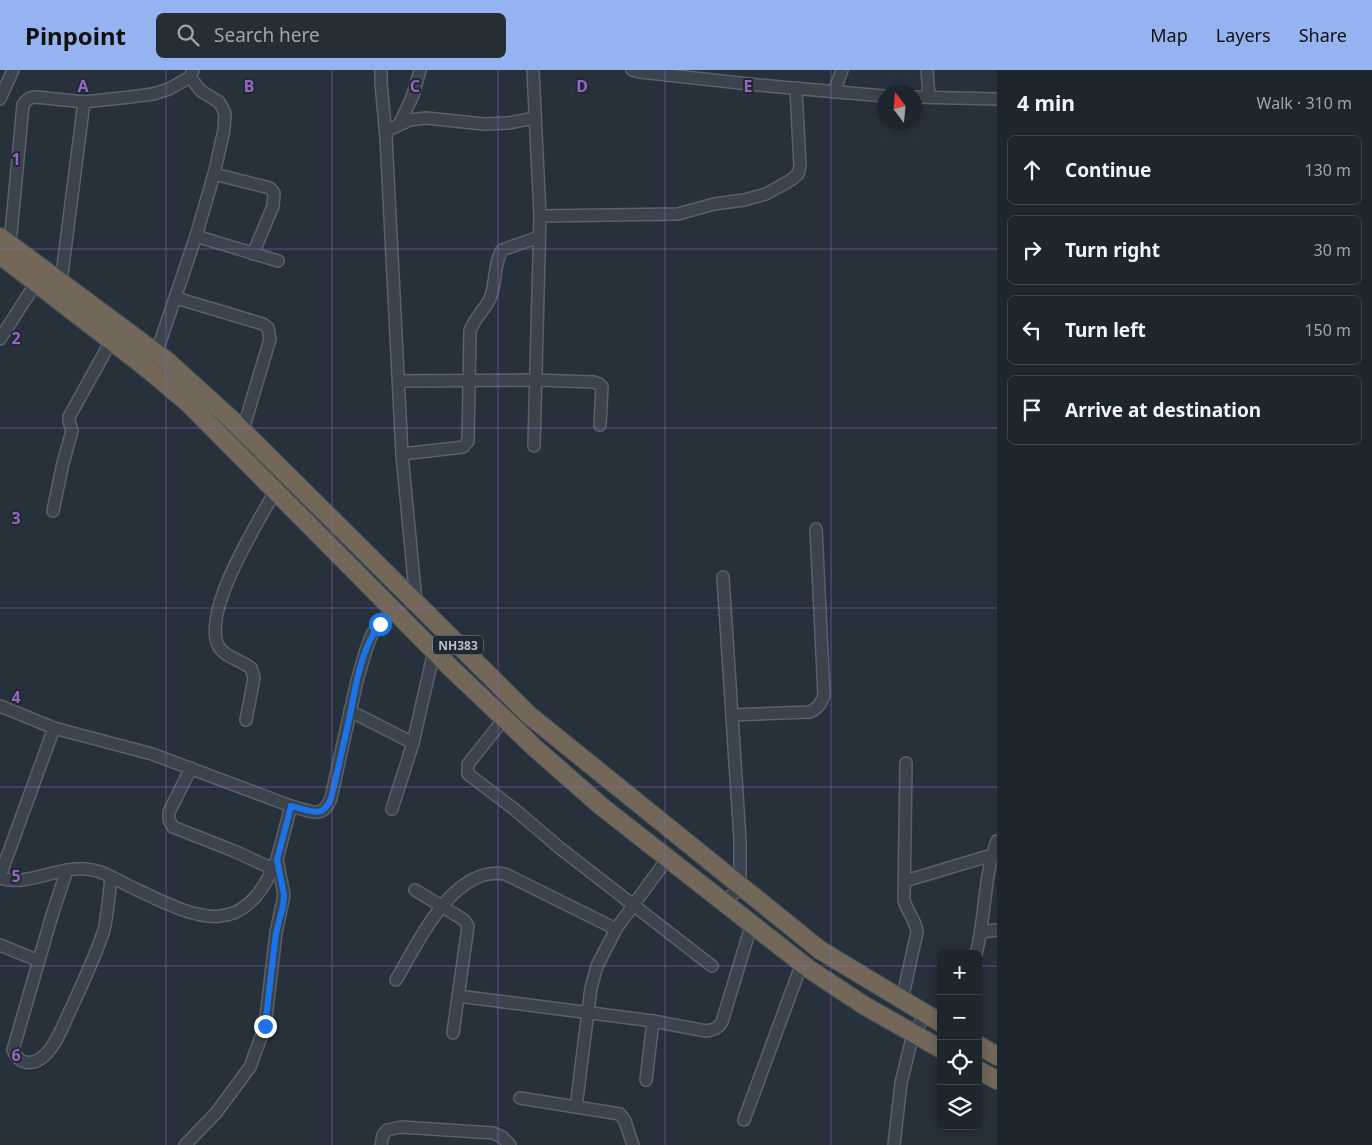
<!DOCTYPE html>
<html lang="en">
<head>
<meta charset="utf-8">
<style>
	body { margin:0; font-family:"Noto Sans",sans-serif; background:#252d35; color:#f1f3f6 }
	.controls { position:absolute; right:15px; bottom:15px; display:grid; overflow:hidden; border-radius:8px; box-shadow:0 2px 12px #0003 }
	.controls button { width:45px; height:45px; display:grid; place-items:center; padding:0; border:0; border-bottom:1px solid #3b4249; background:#1d252d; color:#f1f3f6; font:25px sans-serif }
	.compass { position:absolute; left:877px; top:15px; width:45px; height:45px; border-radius:50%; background:#1d252d; box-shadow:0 2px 12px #0003; rotate:344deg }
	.stop { position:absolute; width:15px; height:15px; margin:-11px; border:4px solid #1a73e8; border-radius:50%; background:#fff }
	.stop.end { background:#1a73e8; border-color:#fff; box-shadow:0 1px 5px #0008 }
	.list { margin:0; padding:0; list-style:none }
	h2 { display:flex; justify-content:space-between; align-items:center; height:65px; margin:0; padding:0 20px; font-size:21px }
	h2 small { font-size:16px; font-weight:400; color:#a0a5aa }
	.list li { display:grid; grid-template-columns:32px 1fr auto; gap:15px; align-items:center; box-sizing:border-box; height:70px; margin:0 10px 10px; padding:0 10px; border:1px solid #3b4249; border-radius:8px }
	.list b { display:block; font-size:19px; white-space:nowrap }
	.list em { font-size:16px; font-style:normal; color:#a0a5aa }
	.icon { flex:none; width:28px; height:28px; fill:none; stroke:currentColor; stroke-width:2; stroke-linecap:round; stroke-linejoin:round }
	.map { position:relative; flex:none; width:997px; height:1075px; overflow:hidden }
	header { display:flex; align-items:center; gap:30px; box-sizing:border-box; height:70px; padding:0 25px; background:#95b2f1; color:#111 }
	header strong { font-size:24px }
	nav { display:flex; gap:28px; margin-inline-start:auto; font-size:18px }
	.search { width:350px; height:45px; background:#252d35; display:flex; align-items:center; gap:12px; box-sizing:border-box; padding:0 18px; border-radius:8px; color:#a0a5aa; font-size:19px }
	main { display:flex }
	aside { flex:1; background:#1d252d }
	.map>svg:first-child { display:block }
</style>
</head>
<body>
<header>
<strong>Pinpoint</strong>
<div class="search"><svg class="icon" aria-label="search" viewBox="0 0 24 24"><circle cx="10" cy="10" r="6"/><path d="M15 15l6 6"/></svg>Search here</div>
<nav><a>Map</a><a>Layers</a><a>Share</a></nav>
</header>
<main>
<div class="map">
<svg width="997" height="1075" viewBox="0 0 997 1075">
	<rect width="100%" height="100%" fill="#27313c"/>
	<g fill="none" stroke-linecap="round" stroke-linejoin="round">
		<defs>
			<g id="minor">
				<path d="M381,0V13L386,67L402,384L416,532"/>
				<path d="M533,0L540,146L534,376"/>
				<path d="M632,0L640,2L758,15L884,26"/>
				<path d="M927,0L929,27"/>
				<path d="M834,22L842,0"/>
				<path d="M914,27L997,29"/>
				<path d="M0,29L13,0"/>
				<path d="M400,53L413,25L420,0"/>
				<path d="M386,61L410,50L426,48L484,54L508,53L535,48"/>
				<path d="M214,104L270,118L274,123L273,136L253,184"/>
				<path d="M540,146L678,144L714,134L744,130L766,124L791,110L798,104L800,96L796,18"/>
				<path d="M196,166L278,191"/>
				<path d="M10,174L23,35C27,29 30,27 36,27L84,32L130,27L153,24L169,19L190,7L193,0"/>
				<path d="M61,212L84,32"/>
				<path d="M176,228L263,254L268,258L270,269L243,360"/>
				<path d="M0,269L36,213"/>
				<path d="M155,287L196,166L214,104L224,60L225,44L222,37L219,32L201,21L190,7"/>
				<path d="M399,311L535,310L593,312L599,314L602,317L600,355"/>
				<path d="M402,384L455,378L463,377L468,371L470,261C474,248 486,239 491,226C496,212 494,193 502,180L539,167"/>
				<path d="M53,441L63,393L72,361L69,351V347L111,271"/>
				<path d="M723,507L740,770V817L725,832"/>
				<path d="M0,636L54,658L152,684L291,736"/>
				<path d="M350,641L413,673"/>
				<path d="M732,645L810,642C818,638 821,634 824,625L816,459"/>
				<path d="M504,649L468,694V704L514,739L561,779L712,896"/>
				<path d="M246,650L254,608L251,598C242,591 225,587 219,577C200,543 258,453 275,421"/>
				<path d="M191,698L169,742V750L173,757L234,781L273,799"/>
				<path d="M392,739L413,673L434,581"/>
				<path d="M67,800L53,842L13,980C20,996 34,996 46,984C57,973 63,955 70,941C82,914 95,888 104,860C108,843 109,824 111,807"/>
				<path d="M0,806L54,658"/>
				<path d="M0,808C31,818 64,791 97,801C108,804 119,811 129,816C193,846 242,876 277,789"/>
				<path d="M905,811L992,785"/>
				<path d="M415,820L464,850L468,856L453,963"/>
				<path d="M981,862L997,860"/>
				<path d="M0,875L39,891"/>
				<path d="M976,884C986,846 983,808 997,771"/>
				<path d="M396,910C418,873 453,795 505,804L616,859"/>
				<path d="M458,926L653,951L706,961C714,960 718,958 722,952L752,853"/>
				<path d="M902,930L917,862C916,850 907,842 904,830L906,693"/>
				<path d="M646,1010L653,951"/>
				<path d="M520,1028L576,1037"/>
				<path d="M744,1050L802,893"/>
				<path d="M185,1075L216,1043L250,997L265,956L276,863L284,825L277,789L291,736C310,741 323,750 331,728L357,611L366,580L372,564L392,539"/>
				<path d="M381,1075L383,1065L387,1060L401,1057L493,1063L502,1067L510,1075"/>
				<path d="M633,1075L625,1051L620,1044L576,1037L591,918L597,896L616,859L667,789"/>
				<path d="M894,1075L901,1013L913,964L926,944"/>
			</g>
			<g id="highway">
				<path d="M0,167L167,291L232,350L529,645L820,880L941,953"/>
				<path d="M0,185L149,300L187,332L451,598L535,678L601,736L809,899L865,936L941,979"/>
				<path d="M978,975L997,986"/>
				<path d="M978,1000L997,1010"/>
			</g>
		</defs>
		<use href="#minor" stroke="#59616a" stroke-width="14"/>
		<use href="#highway" stroke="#464e57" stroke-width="20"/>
		<use href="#minor" stroke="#3b434d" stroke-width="11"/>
		<use href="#highway" stroke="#726759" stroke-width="18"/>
	</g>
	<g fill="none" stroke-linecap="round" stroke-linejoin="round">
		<path stroke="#1a73e8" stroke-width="6" d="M265,956L276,863L283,836L284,825L277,790L291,736C310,740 323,750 331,728C338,700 344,672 350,645C356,614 361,579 380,554"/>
	</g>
	<path fill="none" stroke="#9366c2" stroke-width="1" stroke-opacity="0.55" d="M166,0V1075M332,0V1075M498,0V1075M665,0V1075M831,0V1075M0,179H997M0,358H997M0,538H997M0,717H997M0,896H941M978,896H997"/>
	<g text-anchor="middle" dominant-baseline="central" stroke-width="4" stroke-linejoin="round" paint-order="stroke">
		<rect fill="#202832" stroke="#8a919a" stroke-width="1" x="433" y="565.5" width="50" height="19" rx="4"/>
		<g font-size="12" font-weight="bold" fill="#b7bec7">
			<text x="458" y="575">NH383</text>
		</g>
	</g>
	<g font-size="16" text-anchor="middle" font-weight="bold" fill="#9366c2" stroke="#202832" stroke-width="4" stroke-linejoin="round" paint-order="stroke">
		<text x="83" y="22">A</text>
		<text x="249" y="22">B</text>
		<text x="415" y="22">C</text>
		<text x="582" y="22">D</text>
		<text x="748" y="22">E</text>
		<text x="16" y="95">1</text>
		<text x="16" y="274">2</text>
		<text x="16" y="454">3</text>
		<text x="16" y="633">4</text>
		<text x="16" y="812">5</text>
		<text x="16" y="991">6</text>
	</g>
</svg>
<div class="controls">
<button>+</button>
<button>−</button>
<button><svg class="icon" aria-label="locate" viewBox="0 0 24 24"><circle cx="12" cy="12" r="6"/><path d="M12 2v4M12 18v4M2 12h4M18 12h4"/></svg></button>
<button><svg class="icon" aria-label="layers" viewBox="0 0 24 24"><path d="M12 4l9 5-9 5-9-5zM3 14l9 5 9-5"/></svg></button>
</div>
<svg class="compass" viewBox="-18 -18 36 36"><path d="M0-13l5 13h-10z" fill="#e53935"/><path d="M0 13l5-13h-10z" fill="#a0a5aa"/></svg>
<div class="stop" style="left:380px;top:554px"></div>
<div class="stop end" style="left:265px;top:956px"></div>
</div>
<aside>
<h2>4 min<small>Walk · 310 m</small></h2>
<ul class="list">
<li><svg class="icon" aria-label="ahead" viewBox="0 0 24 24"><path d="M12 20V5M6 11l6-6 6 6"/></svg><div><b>Continue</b></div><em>130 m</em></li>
<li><svg class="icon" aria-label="right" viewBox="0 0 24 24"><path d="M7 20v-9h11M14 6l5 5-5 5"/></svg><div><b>Turn right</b></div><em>30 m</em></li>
<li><svg class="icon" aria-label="left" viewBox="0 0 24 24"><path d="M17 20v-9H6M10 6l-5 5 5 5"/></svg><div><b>Turn left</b></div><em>150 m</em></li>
<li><svg class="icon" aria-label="arrive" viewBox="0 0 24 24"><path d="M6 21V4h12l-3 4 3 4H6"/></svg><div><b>Arrive at destination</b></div></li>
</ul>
</aside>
</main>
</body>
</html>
